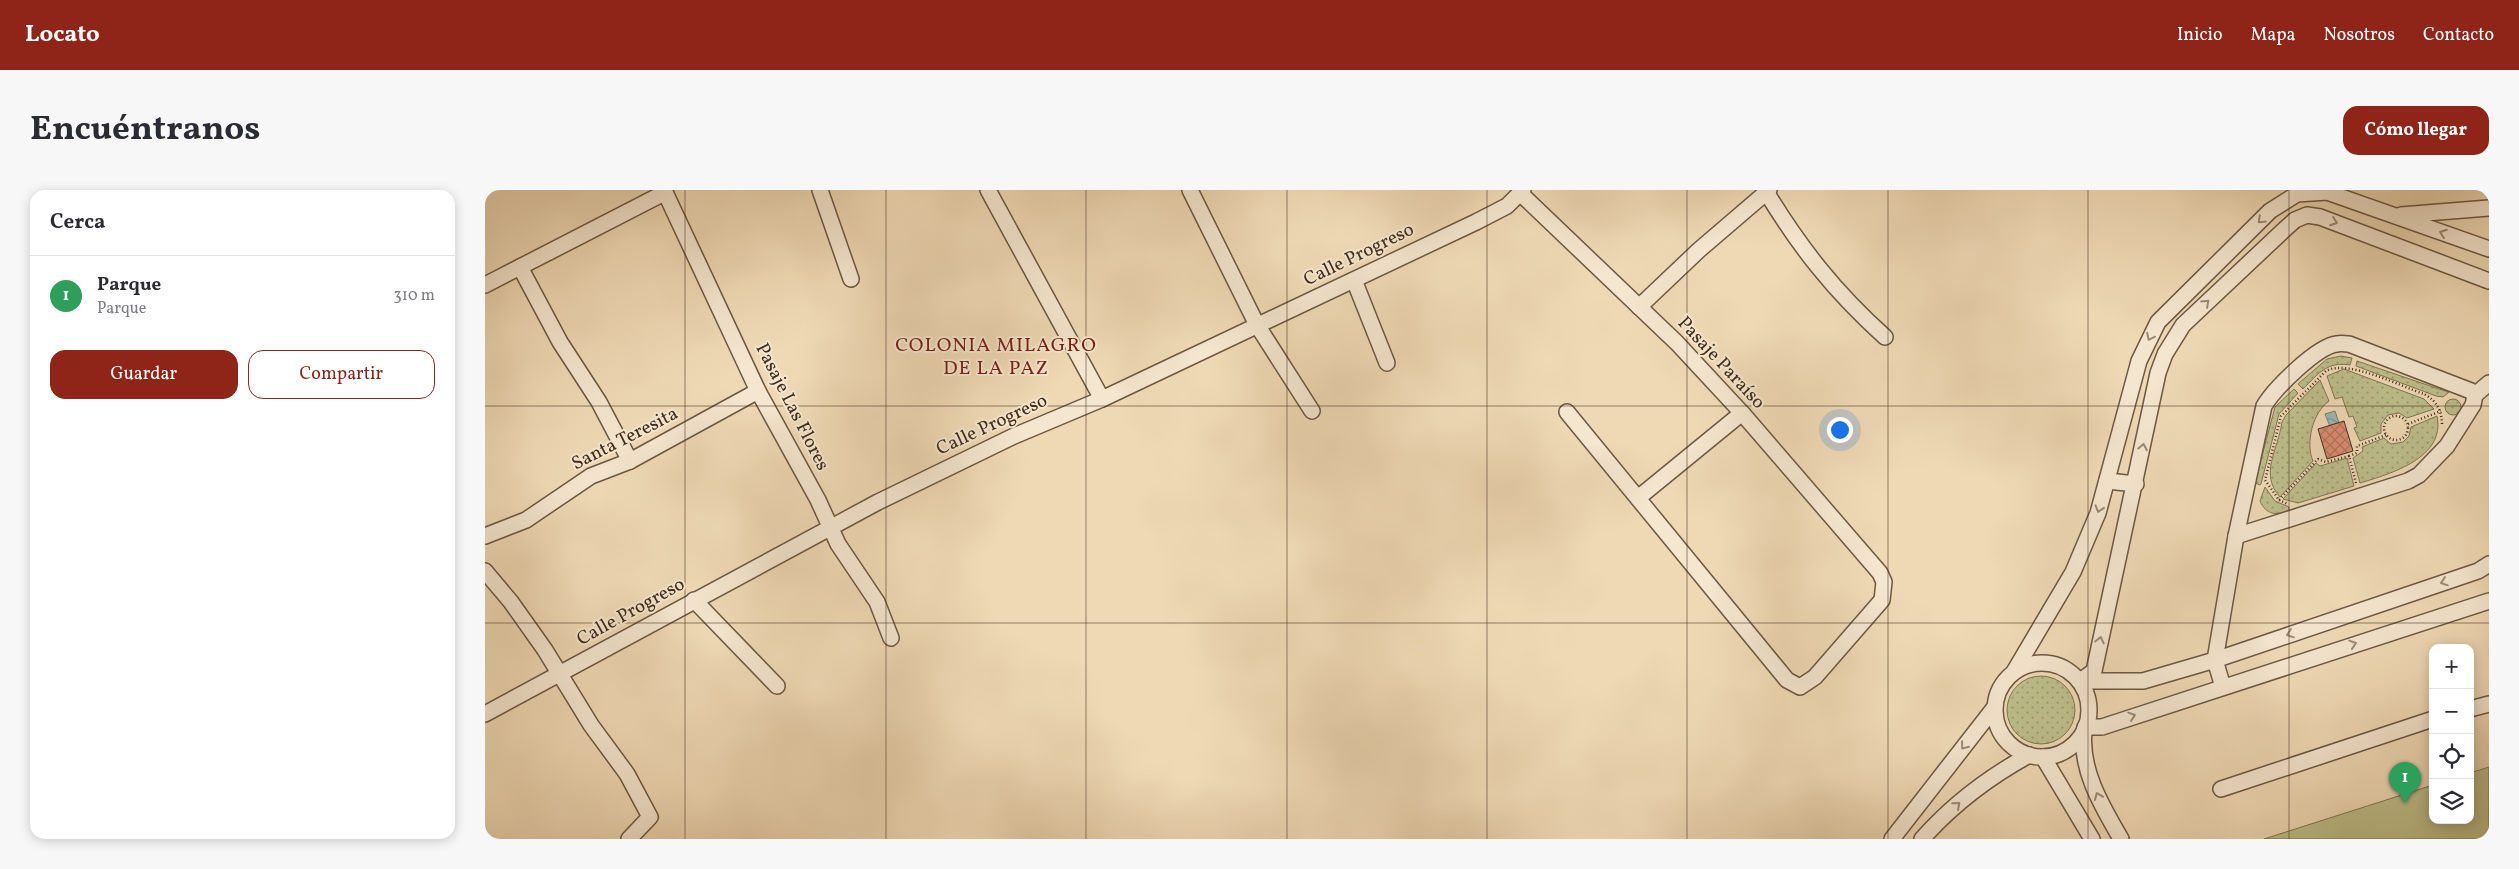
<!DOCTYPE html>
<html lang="es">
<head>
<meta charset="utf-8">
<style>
	body { margin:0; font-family:Vollkorn,serif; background:#f7f7f7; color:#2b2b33 }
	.controls { position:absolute; right:15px; bottom:15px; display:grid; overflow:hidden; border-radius:10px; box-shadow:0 2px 12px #0003 }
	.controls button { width:45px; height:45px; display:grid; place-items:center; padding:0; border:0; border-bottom:1px solid #e1e1e2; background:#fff; color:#2b2b33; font:25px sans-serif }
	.you { position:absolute; left:1354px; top:239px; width:18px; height:18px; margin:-12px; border:4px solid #fff; border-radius:50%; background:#1a73e8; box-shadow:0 0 0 8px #1a73e833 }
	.badge { display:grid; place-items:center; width:32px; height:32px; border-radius:50%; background:#8f2418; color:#fff; font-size:16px; font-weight:700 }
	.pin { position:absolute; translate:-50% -41px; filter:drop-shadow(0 1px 2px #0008) }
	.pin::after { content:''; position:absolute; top:26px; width:18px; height:15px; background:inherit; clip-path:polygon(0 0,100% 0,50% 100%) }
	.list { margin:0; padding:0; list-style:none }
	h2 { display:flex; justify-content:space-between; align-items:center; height:65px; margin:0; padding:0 20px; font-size:21px }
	h2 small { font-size:16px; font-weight:400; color:#7c7c81 }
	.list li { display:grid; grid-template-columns:32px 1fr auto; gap:15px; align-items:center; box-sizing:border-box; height:80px; padding:0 20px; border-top:1px solid #e1e1e2 }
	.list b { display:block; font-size:19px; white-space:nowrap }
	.list p { margin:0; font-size:16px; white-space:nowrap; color:#7c7c81 }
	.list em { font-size:16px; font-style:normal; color:#7c7c81 }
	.actions { display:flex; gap:10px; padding:15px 20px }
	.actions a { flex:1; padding:11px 0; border:1px solid #8f2418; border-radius:15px; text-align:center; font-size:18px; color:#8f2418 }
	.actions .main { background:#8f2418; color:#fff }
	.icon { flex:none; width:28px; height:28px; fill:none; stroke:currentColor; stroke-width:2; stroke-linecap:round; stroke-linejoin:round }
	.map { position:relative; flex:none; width:2004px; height:649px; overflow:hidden; border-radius:15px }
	header { display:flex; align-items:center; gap:30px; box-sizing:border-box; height:70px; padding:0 25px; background:#8f2418; color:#fff }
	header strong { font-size:24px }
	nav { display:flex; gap:28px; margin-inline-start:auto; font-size:18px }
	.intro { display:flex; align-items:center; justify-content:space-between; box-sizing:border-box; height:120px; padding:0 30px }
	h1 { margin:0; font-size:35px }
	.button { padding:12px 22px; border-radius:15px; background:#8f2418; color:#fff; font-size:18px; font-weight:700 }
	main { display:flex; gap:30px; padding:0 30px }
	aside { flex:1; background:#fff; border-radius:15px; box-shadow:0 2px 12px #0003 }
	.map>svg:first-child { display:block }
</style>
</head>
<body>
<header>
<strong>Locato</strong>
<nav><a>Inicio</a><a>Mapa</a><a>Nosotros</a><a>Contacto</a></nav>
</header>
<div class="intro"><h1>Encuéntranos</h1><a class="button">Cómo llegar</a></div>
<main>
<aside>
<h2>Cerca<small></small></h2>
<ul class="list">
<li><span class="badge" style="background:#2e9e5b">1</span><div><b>Parque</b><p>Parque</p></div><em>310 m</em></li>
</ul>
<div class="actions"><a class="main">Guardar</a><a>Compartir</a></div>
</aside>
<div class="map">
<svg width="2004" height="649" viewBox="0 0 2004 649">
	<defs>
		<pattern id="garden-dots" width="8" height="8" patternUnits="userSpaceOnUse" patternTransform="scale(1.25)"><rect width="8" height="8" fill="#bdbe8b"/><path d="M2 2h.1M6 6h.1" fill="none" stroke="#9b9b71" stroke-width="1.8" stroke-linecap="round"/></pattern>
		<pattern id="water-waves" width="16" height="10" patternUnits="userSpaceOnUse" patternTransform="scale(1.25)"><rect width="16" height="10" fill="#9bb9b4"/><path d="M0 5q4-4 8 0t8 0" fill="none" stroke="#809792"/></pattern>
		<pattern id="building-cross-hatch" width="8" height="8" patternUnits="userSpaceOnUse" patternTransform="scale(1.25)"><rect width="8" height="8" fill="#db8d73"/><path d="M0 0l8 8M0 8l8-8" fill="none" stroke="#b3745e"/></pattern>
	</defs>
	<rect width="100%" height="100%" fill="#efd9b5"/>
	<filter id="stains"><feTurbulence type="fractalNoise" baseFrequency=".004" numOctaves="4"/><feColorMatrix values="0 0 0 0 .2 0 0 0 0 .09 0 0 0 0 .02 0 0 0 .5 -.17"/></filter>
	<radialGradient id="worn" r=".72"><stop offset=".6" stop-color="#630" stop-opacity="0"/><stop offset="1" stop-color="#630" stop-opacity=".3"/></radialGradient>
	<path fill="#bdbe8b" stroke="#7f7653" d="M2004,577V649H1779L1948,595V630H1985V583Z"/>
	<g fill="url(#garden-dots)" stroke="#7f7653">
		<path d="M1856,166L1867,168L1865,175C1842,171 1833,184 1818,199L1813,194L1842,169Z"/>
		<path d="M1872,171L1954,199L1964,202L1958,207L1951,206L1871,176Z"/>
		<path d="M1859,179L1939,209L1949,219L1922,228L1914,223L1903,225L1896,234V243L1875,251L1869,238L1872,237L1868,226L1864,227L1857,207L1850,209L1842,186Z"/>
		<path d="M1835,190L1844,211C1828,222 1820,253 1828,271L1795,307C1774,284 1793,260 1797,232L1801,225Z"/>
		<path d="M1809,199L1813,203L1794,224L1776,294L1774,295L1770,292L1790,217Z"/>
		<circle cx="1968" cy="217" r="8"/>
		<path d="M1952,226C1961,268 1905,284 1875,293L1868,268L1878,261L1877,257L1899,248L1906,254L1918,252L1924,246L1926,237Z"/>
		<path d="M1862,268L1869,296L1813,313L1798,309L1831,273L1835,276Z"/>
		<path d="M1780,297L1790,311L1804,317V320C1792,326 1781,325 1775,311Z"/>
		<circle cx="1556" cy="520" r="34"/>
	</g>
	<path fill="url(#water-waves)" stroke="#778177" d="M1850,221L1855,236L1846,239L1840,224Z"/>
	<path fill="url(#building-cross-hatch)" stroke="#412d1b" d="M1859,231L1868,261L1842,269L1833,239Z"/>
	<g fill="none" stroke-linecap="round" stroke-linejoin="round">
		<defs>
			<g id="minor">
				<path d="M179,0L273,201L333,310L353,354L392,412L406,448"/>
				<path d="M335,0L366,89"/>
				<path d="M503,0L617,209"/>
				<path d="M705,0L772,135L827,221"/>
				<path d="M1280,0C1315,58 1350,102 1400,147"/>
				<path d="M1035,3L1192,153L1257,223L1395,383L1399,392L1397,410L1330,487L1315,497L1302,490L1082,222"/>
				<path d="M1916,25L2004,18"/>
				<path d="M35,77L75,152L114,212L145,271"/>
				<path d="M869,90L902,173"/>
				<path d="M0,95L179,3"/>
				<path d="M1154,117L1214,60L1284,0"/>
				<path d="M1622,291L1651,294"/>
				<path d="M1153,308L1257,223"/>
				<path d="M0,346L41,330L106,286L145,271L273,201"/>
				<path d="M1751,346L1923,291L1934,285L1962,256L1988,215L1990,205L2004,193"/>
				<path d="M0,381L26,412L60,460L106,535L142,584L165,627L144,649"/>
				<path d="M209,410L292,496"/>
				<circle cx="1557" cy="520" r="47"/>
				<path d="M1530,480L1588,382L1613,323L1654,171L1673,132L1785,21L1812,4L1842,2L2004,59"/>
				<path d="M1595,491L1609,481L1673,183L1680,164L1698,135L1800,39L1810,30L1822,25L1835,27L2004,91"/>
				<path d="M1595,491H1658L1730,470L1993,381L2004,374"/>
				<path d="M1738,497L1730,470L1751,346L1779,216C1789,199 1832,156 1852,154C1856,153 1860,154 1864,154L1986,201L1990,205"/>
				<path d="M1985,519L2004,514"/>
				<path d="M0,524L393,312L529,246L617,209L991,32L1022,16L1038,0"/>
				<path d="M1600,537H1617L2004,411"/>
				<path d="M1599,542C1595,580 1617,616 1636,649"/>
				<path d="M1558,567L1607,649"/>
				<path d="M1736,599L1948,529"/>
				<path d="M1407,649L1509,518"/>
				<path d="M1437,649C1467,615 1504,587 1544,565"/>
			</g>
		</defs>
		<use href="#minor" stroke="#6c5842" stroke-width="18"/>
		<g stroke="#412d1b" stroke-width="2.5" stroke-dasharray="1 2.5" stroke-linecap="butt">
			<circle cx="1911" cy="238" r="12"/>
			<path d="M1923,234L1956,221"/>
			<path d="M1864,266L1872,263V256L1901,245"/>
			<path d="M1871,293L1864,266L1841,272L1833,269L1794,310L1780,290L1796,226L1841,181C1863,169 1915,196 1939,204C1952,211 1957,221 1957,235"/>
			<path d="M1794,310L1803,314"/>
		</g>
		<use href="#minor" stroke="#f5e6cf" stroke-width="15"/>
	</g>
	<defs><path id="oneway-chevron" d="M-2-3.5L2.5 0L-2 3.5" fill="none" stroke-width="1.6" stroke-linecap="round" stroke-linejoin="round" transform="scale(1.25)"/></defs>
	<g stroke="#9b8a75">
		<use href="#oneway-chevron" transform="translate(1776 30) rotate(136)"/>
		<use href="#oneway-chevron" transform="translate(1849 32) rotate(20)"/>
		<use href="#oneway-chevron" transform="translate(1958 43) rotate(-160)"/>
		<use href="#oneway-chevron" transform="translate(1721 113) rotate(-43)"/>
		<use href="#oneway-chevron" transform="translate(1665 147) rotate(116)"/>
		<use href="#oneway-chevron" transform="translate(1658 257) rotate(-79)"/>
		<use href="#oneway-chevron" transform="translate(1614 319) rotate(107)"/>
		<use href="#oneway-chevron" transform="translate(1959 392) rotate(161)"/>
		<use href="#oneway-chevron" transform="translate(1805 444) rotate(161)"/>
		<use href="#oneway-chevron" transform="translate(1615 450) rotate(-78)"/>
		<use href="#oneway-chevron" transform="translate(1868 454) rotate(-18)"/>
		<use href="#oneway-chevron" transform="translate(1647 526) rotate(-19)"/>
		<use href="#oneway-chevron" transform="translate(1479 556) rotate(128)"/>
		<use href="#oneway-chevron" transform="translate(1613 606) rotate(-112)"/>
		<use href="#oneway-chevron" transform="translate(1472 615) rotate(-41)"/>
	</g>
	<path fill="none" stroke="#412d1b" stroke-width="1" stroke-opacity="0.55" d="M200,0V649M401,0V649M601,0V649M802,0V649M1002,0V649M1202,0V649M1403,0V649M1603,0V649M1804,0V649M0,216H2004M0,433H2004"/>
	<g text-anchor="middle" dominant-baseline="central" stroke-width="4" stroke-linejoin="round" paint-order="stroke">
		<g font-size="19" fill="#412d1b" stroke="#f5e6cf">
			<text transform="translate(874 65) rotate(-26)">Calle Progreso</text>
			<text transform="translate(1236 173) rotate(47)">Pasaje Paraíso</text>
			<text transform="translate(307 217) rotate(63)">Pasaje Las Flores</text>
			<text transform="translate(507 235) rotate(-25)">Calle Progreso</text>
			<text transform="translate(140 249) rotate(-27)">Santa Teresita</text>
			<text transform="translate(146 422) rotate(-29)">Calle Progreso</text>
		</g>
		<g font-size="20" letter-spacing="1" fill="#7a1f14" stroke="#f5e6cf">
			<text x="511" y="156">COLONIA MILAGRO<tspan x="511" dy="23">DE LA PAZ</tspan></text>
		</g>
	</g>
	<rect width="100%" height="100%" filter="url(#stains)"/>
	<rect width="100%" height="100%" fill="url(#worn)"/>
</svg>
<div class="controls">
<button>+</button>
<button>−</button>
<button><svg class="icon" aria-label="locate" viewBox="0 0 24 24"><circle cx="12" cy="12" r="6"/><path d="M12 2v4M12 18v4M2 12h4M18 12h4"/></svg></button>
<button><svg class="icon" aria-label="layers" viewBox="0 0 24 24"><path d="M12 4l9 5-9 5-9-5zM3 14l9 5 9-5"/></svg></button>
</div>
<div class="you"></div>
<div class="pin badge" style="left:1920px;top:613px;background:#2e9e5b">1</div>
</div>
</main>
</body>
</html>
